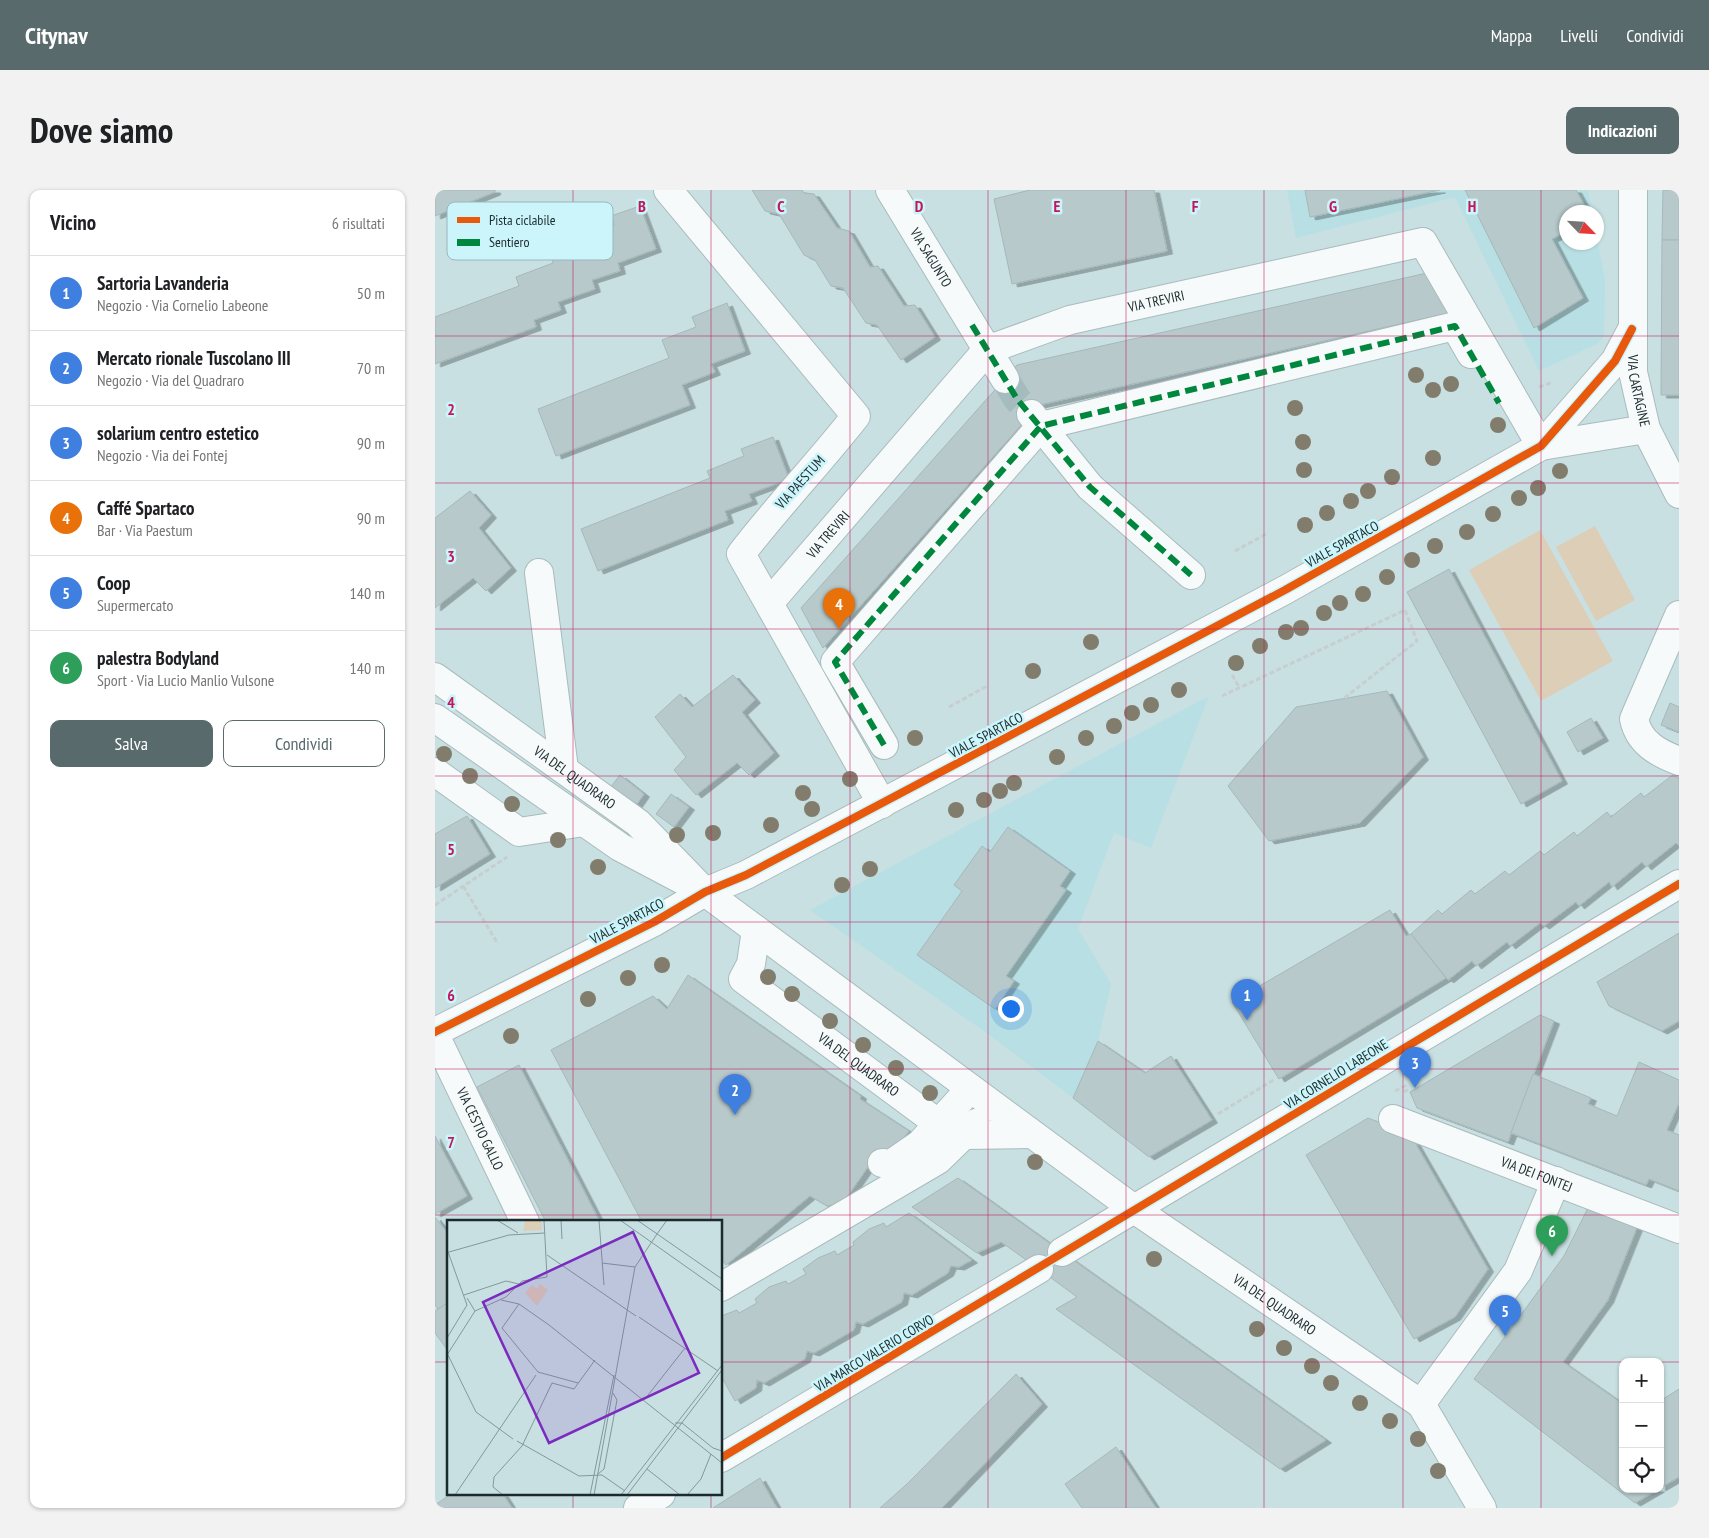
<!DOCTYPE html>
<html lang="it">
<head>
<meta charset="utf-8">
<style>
	body { margin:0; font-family:"PT Sans Narrow",sans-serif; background:#f2f2f2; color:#202124 }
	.controls { position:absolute; right:15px; bottom:15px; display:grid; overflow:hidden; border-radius:10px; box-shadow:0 1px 4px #0004 }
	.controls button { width:45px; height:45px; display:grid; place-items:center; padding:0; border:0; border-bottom:1px solid #e0e0e0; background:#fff; color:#202124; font:25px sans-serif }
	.compass { position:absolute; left:1124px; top:15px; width:45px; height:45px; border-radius:50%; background:#fff; box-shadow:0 1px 4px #0004; rotate:115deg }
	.you { position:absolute; left:575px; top:818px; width:18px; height:18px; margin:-12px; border:4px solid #fff; border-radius:50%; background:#1a73e8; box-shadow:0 0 0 8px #1a73e833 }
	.badge { display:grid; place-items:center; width:32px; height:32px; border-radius:50%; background:#586a6c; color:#fff; font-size:16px; font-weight:700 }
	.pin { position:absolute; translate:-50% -41px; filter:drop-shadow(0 1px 2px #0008) }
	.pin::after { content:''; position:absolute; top:26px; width:18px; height:15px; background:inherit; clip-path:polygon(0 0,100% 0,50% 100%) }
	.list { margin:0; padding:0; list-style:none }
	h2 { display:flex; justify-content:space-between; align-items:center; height:65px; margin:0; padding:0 20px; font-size:21px }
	h2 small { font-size:16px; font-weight:400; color:#757577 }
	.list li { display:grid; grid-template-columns:32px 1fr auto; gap:15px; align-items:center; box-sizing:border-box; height:75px; padding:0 20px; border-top:1px solid #e0e0e0 }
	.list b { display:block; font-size:19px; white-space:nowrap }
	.list p { margin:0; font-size:16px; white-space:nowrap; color:#757577 }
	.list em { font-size:16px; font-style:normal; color:#757577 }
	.actions { display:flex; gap:10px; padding:15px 20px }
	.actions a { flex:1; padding:11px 0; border:1px solid #586a6c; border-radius:10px; text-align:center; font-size:18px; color:#586a6c }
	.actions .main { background:#586a6c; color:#fff }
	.icon { flex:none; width:28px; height:28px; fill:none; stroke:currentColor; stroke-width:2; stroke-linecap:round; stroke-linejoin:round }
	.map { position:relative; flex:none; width:1244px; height:1318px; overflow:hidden; border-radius:10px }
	header { display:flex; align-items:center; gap:30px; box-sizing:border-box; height:70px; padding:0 25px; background:#586a6c; color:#fff }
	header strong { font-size:24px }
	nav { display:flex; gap:28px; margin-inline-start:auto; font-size:18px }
	.intro { display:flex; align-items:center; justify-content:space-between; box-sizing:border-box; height:120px; padding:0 30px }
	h1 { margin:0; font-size:35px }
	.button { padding:12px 22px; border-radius:10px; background:#586a6c; color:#fff; font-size:18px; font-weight:700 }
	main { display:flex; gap:30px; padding:0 30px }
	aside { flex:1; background:#fff; border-radius:10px; box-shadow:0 1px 4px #0004 }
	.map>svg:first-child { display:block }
</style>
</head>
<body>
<header>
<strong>Citynav</strong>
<nav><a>Mappa</a><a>Livelli</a><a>Condividi</a></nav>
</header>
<div class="intro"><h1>Dove siamo</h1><a class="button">Indicazioni</a></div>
<main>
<aside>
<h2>Vicino<small>6 risultati</small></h2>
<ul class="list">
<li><span class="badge" style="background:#3f7fe0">1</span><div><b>Sartoria Lavanderia</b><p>Negozio · Via Cornelio Labeone</p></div><em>50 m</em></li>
<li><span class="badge" style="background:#3f7fe0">2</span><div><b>Mercato rionale Tuscolano III</b><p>Negozio · Via del Quadraro</p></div><em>70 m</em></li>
<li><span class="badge" style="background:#3f7fe0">3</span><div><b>solarium centro estetico</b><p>Negozio · Via dei Fontej</p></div><em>90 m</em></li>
<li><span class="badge" style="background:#e8710a">4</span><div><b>Caffé Spartaco</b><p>Bar · Via Paestum</p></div><em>90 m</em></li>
<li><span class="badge" style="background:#3f7fe0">5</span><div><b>Coop</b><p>Supermercato</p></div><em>140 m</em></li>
<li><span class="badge" style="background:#2e9e5b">6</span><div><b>palestra Bodyland</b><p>Sport · Via Lucio Manlio Vulsone</p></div><em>140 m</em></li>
</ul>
<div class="actions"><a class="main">Salva</a><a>Condividi</a></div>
</aside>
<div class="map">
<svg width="1244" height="1318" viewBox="0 0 1244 1318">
	<defs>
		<filter id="shadow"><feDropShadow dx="5.5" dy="3" stdDeviation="0" flood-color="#0004"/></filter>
	</defs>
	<rect width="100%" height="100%" fill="#c8e0e2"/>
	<g fill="#b8dfe3">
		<path d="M852,0H1153L1157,22H1132V52H1162V48L1170,92L1169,147L1162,154L1104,181L1020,7L861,48Z"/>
		<path d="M774,506L716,658L679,643L643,739L676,794L663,851L638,908L553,844L375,720Z"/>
	</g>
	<g fill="#ddceb8">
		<path d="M1160,336L1200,410L1161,431L1121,357Z"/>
		<path d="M1105,340L1178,471L1106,511L1034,380Z"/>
	</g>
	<g fill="#b7c9cb" stroke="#a5b8ba" filter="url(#shadow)">
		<path d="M0,0H60V2L0,26Z"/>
		<path d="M317,0H367L369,3L379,4L402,38L414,41L435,77L443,76L469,116L480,115L500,147L466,170L442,135L431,133L408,98L396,96L380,70L369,65L344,24L330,21Z"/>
		<path d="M595,0H719L732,61L577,94L559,9Z"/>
		<path d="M870,0H1005L875,27Z"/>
		<path d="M1030,0H1141L1153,22H1132V41L1117,49L1148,108L1099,138Z"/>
		<path d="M1228,0H1244V50H1227Z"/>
		<path d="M205,16L221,59L183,73L185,81L157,90L160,99L123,112L126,120L99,130L101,137L0,174V127L84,96L81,87L118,73L117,65L142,55V49L179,35L176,26Z"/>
		<path d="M1227,50H1244V205H1226Z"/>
		<path d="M992,83L1014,123L604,215L388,458L366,418L582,175Z"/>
		<path d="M292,113L310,161L276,174L280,182L247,195L255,215L121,266L103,219L234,168L227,150L261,137L257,127Z"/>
		<path d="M338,247L354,289L314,304L317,311L290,321L293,330L163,381L146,339L275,288L272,281L309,266L306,259Z"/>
		<path d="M35,301L56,325L44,338L76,378L51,401L38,388L0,418V328Z"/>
		<path d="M1014,379L1127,591L1086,614L972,402Z"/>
		<path d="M298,485L320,510L307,522L339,563L314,585L302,573L261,605L239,580L251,567L220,527L245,504L257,517Z"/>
		<path d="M952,501L988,567L925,633L834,651L793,596L861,517Z"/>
		<path d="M1235,513L1244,517V542L1226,535Z"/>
		<path d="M1156,528L1168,548L1143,562L1132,542Z"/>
		<path d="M1239,584L1244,590V656L1241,653L1211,677L1207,672L1177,697L1174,692L1144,716L1141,712L1109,736L1105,733L1075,756L1072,752L1041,776L1037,771L1013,790L976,744L1003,720L1007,724L1036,700L1040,704L1070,681L1074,685L1105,661L1109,665L1139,642L1142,646L1172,622L1176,627L1206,603L1209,607Z"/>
		<path d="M185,585L209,604L200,617L175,598Z"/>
		<path d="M236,604L254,617L239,637L221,624Z"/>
		<path d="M32,626L55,664L0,698V644Z"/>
		<path d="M573,637L635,681L625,696L631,700L571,786L579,791L560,819L482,765L527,701L519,695L547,656L555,662Z"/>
		<path d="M955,720L971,746L976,744L1011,788L844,889L797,812Z"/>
		<path d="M1244,743V831L1227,841L1174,816L1162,792Z"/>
		<path d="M253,785L426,906L425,909L474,941L443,979L435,974L408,1013L392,1016L375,1006L291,1075L286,1068V1032H207L116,860L218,806L232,819Z"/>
		<path d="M1105,825L1119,831L1073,952L982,918L975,902Z"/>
		<path d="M663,851L710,883L736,866L777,930L714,967L638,908Z"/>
		<path d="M1204,872L1244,890V913L1232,940L1244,945V1001L1214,989L1211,995L1076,943L1098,884L1156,908L1153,914L1182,926Z"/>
		<path d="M84,875L165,1032H111L42,897Z"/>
		<path d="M933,928L975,944L1053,1079L1020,1127L979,1149L871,965Z"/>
		<path d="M0,946L32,1006L0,1024Z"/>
		<path d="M523,988L627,1062L891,1250L845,1279L621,1119L642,1107L604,1079L566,1052L542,1063L477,1017Z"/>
		<path d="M1155,1014L1203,1035L1173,1110L1128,1172L1188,1214V1299H1224L1200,1313L1039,1189L1129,1066Z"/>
		<path d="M474,1023L537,1070L524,1077L516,1076L513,1083L477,1105L469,1103L467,1112L428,1134L421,1132L419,1140L379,1163L372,1161L370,1169L329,1193L322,1190L321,1198L300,1211L286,1186V1126L302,1120L304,1123L322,1113L320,1109L334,1097L351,1091L353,1094L371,1084L368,1079L383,1068L400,1061L402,1065L419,1055L418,1052L434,1039L449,1033L451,1037Z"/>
		<path d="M0,1027L14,1045V1112L3,1119L0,1115Z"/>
		<path d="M14,1112V1162L0,1143V1121Z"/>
		<path d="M581,1184L607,1214L507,1318H445L472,1294Z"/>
		<path d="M1244,1199V1287L1225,1298V1211Z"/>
		<path d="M681,1257L721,1318H647L630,1294Z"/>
		<path d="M325,1288L342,1318H278Z"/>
		<path d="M16,1304H68L77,1318H0V1315Z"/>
	</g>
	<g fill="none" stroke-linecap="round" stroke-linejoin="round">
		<path stroke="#a5bcbe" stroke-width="28" stroke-dasharray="28 14" stroke-linecap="butt" d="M570,189L582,209L596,224"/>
		<defs>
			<g id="minor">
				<path d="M233,0L421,226C384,273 343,316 306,364L447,614"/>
				<path id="s1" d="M455,0L570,189"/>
				<path id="s2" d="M1198,0V182L1211,239L1244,304"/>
				<path d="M596,224L655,297L756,385"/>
				<path d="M1106,256L1211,239"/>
				<path d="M104,383L129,579"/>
				<path id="s3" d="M335,412L552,160L635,130L988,52L1106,256"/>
				<path d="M1244,425L1199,529C1204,553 1223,563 1244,571"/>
				<path id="s4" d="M0,487L203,633L267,699"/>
				<path d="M449,555L400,472L606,236L1020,136L1036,164"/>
				<path d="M0,582L84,642L149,632"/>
				<path id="s5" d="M321,740L316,774L308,789L504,934L529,945L596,944"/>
				<path d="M0,842L219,732L270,702L311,685L850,400L1106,256L1180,171L1197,139"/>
				<path id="s6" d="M0,845L90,1032"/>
				<path id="s7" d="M958,929L1244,1039"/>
				<path d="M447,973L456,974L485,954L535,899"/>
				<path d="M627,1062L1244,694"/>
				<path d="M286,1097L503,970L541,933"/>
				<path d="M986,1214L1083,1081L1121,991"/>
				<path d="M286,1268L604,1079"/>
				<path d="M203,1318L226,1304"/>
			</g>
			<g id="major">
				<path id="s8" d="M0,528L185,657L270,702L699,1019L986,1214L1047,1318"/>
			</g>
		</defs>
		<use href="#minor" stroke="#a9bbbd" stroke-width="30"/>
		<use href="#major" stroke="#a9bbbd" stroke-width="30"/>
		<g stroke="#c7cecf" stroke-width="3" stroke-dasharray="5 2.5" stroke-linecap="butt">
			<path d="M1104,197L1118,192"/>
			<path d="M800,361L833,343"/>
			<path d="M797,485L804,497"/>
			<path d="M787,506L970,420L982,451L908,509"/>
			<path d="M514,517L552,496"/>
			<path d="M28,696L63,754"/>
			<path d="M0,715L72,667"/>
			<path d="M960,901L970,896L972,900L969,902"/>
			<path d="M783,924L840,889"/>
		</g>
		<use href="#minor" stroke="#f7fafb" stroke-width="28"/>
		<use href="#major" stroke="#f7fafb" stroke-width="28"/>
		<g stroke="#00873e" stroke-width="6" stroke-dasharray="12 6" stroke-linecap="butt">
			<path d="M537,135L582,209L655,297L756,385"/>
			<path d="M449,555L400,472L606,236L1020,136L1064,213"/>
		</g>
		<defs>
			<g id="cycleway">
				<path d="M0,842L219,732L270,702L311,685L850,400L1106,256L1180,171L1197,139"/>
				<path d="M286,1268C606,1077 924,884 1244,694"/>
			</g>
		</defs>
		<use href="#cycleway" stroke="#cbf5fa" stroke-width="11"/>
		<use href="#cycleway" stroke="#e8590c" stroke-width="8"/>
	</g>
	<g fill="#827c6c">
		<circle cx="981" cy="185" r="8"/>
		<circle cx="1016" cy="194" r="8"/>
		<circle cx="998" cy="200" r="8"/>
		<circle cx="860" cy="218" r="8"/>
		<circle cx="1063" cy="235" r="8"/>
		<circle cx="868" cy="252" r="8"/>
		<circle cx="998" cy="268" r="8"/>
		<circle cx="869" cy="280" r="8"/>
		<circle cx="1125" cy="281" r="8"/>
		<circle cx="957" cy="287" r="8"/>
		<circle cx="1103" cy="298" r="8"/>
		<circle cx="933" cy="301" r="8"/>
		<circle cx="1084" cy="308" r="8"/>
		<circle cx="916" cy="311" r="8"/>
		<circle cx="892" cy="323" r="8"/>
		<circle cx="1058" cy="324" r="8"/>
		<circle cx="870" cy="335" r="8"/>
		<circle cx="1032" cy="342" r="8"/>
		<circle cx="1000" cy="356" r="8"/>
		<circle cx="977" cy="370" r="8"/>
		<circle cx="952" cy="387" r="8"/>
		<circle cx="928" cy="404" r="8"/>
		<circle cx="905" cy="413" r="8"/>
		<circle cx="889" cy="423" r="8"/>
		<circle cx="866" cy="438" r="8"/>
		<circle cx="851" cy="442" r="8"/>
		<circle cx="656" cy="452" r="8"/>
		<circle cx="825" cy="456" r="8"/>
		<circle cx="801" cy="473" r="8"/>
		<circle cx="598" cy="481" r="8"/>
		<circle cx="744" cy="500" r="8"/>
		<circle cx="716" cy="515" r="8"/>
		<circle cx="697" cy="523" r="8"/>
		<circle cx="679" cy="536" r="8"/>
		<circle cx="480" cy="548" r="8"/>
		<circle cx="651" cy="548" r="8"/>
		<circle cx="9" cy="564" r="8"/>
		<circle cx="622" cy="567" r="8"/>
		<circle cx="35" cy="586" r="8"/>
		<circle cx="415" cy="589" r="8"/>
		<circle cx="579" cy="593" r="8"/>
		<circle cx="565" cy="601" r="8"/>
		<circle cx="368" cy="603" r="8"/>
		<circle cx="549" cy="610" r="8"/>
		<circle cx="77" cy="614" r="8"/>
		<circle cx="377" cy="619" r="8"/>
		<circle cx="521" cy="620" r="8"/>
		<circle cx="336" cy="635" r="8"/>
		<circle cx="278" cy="643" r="8"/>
		<circle cx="242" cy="645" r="8"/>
		<circle cx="123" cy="650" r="8"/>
		<circle cx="163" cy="677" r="8"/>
		<circle cx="435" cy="679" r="8"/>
		<circle cx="407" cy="695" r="8"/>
		<circle cx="227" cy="775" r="8"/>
		<circle cx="333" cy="787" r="8"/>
		<circle cx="193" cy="788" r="8"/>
		<circle cx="357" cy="804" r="8"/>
		<circle cx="153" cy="809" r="8"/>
		<circle cx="395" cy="831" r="8"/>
		<circle cx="76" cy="846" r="8"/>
		<circle cx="428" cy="855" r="8"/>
		<circle cx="461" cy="878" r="8"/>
		<circle cx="495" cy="903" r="8"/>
		<circle cx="600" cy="972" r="8"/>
		<circle cx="719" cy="1069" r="8"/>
		<circle cx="822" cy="1139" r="8"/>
		<circle cx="849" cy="1158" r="8"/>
		<circle cx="877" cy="1176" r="8"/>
		<circle cx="896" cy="1193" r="8"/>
		<circle cx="925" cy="1213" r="8"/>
		<circle cx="955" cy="1231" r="8"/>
		<circle cx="983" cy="1249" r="8"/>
		<circle cx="1003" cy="1281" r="8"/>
	</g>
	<path fill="none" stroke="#c2185b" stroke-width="1" stroke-opacity="0.55" d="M138,0V1032M276,0V1032M415,0V1318M553,0V1318M691,0V1318M829,0V1318M968,0V1318M1106,0V1318M0,146H1244M0,293H1244M0,439H1244M0,586H1244M0,732H1244M0,879H1244M0,1025H1244M0,1172H14M286,1172H1244M138,1304V1318M276,1304V1318"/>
	<g text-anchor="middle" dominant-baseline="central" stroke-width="5" stroke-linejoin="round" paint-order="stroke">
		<g font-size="14" fill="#1b2b2d" stroke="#cbf5fa">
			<text stroke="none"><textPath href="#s1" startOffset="79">VIA SAGUNTO</textPath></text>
			<text stroke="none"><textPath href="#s3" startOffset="509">VIA TREVIRI</textPath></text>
			<text stroke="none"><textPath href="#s2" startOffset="201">VIA CARTAGINE</textPath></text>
			<text transform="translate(365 292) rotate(-48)">VIA PAESTUM</text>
			<text stroke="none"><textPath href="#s3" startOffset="89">VIA TREVIRI</textPath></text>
			<text transform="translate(907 354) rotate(-29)">VIALE SPARTACO</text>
			<text transform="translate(551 545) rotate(-28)">VIALE SPARTACO</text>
			<text stroke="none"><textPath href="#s4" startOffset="172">VIA DEL QUADRARO</textPath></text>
			<text transform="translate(192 731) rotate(-28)">VIALE SPARTACO</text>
			<text stroke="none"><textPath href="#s5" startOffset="195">VIA DEL QUADRARO</textPath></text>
			<text transform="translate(901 884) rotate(-32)">VIA CORNELIO LABEONE</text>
			<text stroke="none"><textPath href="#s6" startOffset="104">VIA CESTIO GALLO</textPath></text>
			<text stroke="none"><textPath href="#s7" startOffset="154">VIA DEI FONTEJ</textPath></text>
			<text stroke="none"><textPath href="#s8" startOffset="1025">VIA DEL QUADRARO</textPath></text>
			<text transform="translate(439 1163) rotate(-31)">VIA MARCO VALERIO CORVO</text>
		</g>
	</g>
	<g transform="translate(12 1030)">
		<rect width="275" height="275" fill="#c8e0e2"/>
		<path d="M78,0H94L95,10L76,11ZM93,64L101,70L90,86L78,73L85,65L90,69Z" fill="#ddceb8"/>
		<path fill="none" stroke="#83989a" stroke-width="1" d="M50,0L71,13M114,0L115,19M152,0L157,65M173,0L275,72M190,0L275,59M210,14L220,0M0,29L20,85L0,118M2,32L62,15L98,13M100,35L189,96M155,43L188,47M17,75L59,61L72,64M20,78L28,91M54,80L72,84L102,105L275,243M72,84L55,108L91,152L131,163M192,97L271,151M0,133L29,192L66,219M0,135L28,91L59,77L75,61L100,57L97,0M198,179L238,128M228,203H235L266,228L275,231M70,221L132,256L155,255L178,271M200,249L233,275M151,254L157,249L170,180L166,173M8,275L89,155M56,275L46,267L47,257L75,226L105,163L127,169L148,140M143,275L167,155M147,275L188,47L210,14M174,275L275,145M180,275L275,150M240,275L254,259L264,234"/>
		<path fill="#7b2cbf" fill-opacity="0.15" stroke="#7b2cbf" stroke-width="2.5" d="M186,12L252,153L102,223L36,82Z"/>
		<rect width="275" height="275" fill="none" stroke="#1b2b2d" stroke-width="2.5"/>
	</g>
	<rect x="12" y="12" width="166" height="58" rx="8" fill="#cbf5fa" stroke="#96b8bc" stroke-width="1"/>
	<rect x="22" y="27" width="23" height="6" fill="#e8590c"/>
	<rect x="22" y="49" width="23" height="7" fill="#00873e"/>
	<g font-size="14" fill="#1b2b2d">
		<text x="54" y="35">Pista ciclabile</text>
		<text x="54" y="57">Sentiero</text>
	</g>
	<g font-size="16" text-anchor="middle" font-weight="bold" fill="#c2185b" stroke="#cbf5fa" stroke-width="5" stroke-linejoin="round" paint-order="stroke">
		<text x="207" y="22">B</text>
		<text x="346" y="22">C</text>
		<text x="484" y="22">D</text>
		<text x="622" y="22">E</text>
		<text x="760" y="22">F</text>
		<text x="898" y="22">G</text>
		<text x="1037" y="22">H</text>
		<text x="16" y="225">2</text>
		<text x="16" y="372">3</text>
		<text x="16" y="518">4</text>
		<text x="16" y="665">5</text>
		<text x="16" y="811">6</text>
		<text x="16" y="958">7</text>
	</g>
</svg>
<div class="controls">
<button>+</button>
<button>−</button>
<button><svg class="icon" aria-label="locate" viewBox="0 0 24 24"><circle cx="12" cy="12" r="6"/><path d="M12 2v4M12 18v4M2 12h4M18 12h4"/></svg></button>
</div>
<svg class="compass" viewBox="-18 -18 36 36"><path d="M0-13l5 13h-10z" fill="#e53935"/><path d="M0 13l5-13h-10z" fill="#757577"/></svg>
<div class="you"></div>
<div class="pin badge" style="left:812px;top:830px;background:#3f7fe0">1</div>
<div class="pin badge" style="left:300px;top:925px;background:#3f7fe0">2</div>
<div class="pin badge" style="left:980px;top:898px;background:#3f7fe0">3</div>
<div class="pin badge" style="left:404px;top:439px;background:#e8710a">4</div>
<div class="pin badge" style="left:1070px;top:1146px;background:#3f7fe0">5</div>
<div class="pin badge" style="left:1117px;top:1066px;background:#2e9e5b">6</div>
</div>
</main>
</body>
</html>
